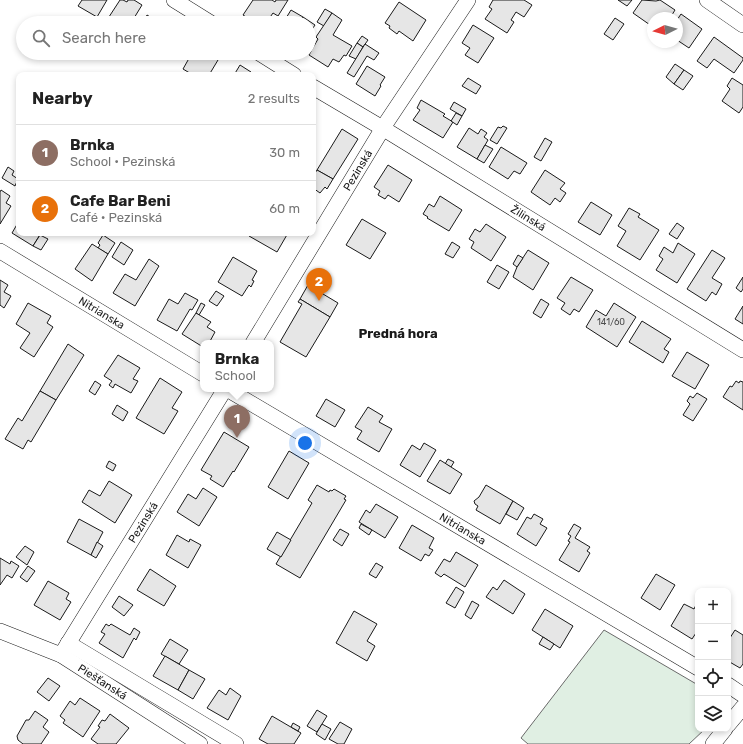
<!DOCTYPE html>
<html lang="en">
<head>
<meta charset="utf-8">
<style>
	body { margin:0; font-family:Rubik,sans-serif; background:#f6f6f6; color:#222 }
	.controls { position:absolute; right:12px; bottom:12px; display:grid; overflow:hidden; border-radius:8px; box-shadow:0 2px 6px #0003 }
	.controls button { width:36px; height:36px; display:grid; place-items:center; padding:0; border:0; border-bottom:1px solid #e0e0e0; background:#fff; color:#222; font:20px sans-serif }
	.compass { position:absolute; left:647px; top:12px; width:36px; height:36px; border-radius:50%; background:#fff; box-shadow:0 2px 6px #0003; rotate:265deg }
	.you { position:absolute; left:305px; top:443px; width:14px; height:14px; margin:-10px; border:3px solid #fff; border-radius:50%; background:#1a73e8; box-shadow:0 0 0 6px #1a73e833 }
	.badge { display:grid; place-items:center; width:26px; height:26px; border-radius:50%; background:#7c3aed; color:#fff; font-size:13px; font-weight:700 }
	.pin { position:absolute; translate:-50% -33px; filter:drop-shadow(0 1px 2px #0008) }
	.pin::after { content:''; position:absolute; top:21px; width:14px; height:12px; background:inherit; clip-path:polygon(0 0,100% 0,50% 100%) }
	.popup { position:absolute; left:200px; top:340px; width:74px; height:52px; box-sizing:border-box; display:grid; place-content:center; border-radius:8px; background:#fff; filter:drop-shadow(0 1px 3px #0005); font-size:13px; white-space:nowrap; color:#767676 }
	.popup b { font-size:15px; color:#222 }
	.popup::after { content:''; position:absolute; left:50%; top:100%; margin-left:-8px; border:8px solid transparent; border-top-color:#fff }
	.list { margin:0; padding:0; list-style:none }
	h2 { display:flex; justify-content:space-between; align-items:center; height:52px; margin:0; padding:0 16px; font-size:17px }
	h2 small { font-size:13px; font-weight:400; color:#767676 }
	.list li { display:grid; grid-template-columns:26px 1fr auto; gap:12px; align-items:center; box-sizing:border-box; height:56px; padding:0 16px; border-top:1px solid #e0e0e0 }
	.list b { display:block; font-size:15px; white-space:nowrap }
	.list p { margin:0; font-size:13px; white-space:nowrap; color:#767676 }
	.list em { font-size:13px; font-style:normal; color:#767676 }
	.icon { flex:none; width:22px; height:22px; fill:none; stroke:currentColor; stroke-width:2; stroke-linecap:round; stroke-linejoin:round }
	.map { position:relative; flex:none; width:743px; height:744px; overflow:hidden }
	.search { position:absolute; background:#fff; box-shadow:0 2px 6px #0003; left:16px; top:16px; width:300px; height:44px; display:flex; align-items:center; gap:10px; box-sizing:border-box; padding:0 14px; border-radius:22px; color:#767676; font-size:15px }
	.panel { position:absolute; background:#fff; box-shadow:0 2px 6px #0003; left:16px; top:72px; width:300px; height:164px; border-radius:8px }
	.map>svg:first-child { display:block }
</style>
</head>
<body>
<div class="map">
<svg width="743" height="744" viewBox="0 0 743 744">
	<rect width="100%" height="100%" fill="#fff"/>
	<path fill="#e0efe3" stroke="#6a6a6a" d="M604,630L698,685V729H705L689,744H528L521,738Z"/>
	<g fill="#e6e6e6" stroke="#1a1a1a">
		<path d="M82,0H107L97,17L78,6Z"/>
		<path d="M120,0H123L127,2L128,0H134L142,5L131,23H105Z"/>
		<path d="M253,0H272L275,2L276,0H288L278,16L273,13L266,23H256L243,15Z"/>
		<path d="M493,0H524L532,5L524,17L516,12L511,20L514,22L507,33L485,19L492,9L489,7Z"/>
		<path d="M618,0H632L627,6Z"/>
		<path d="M642,0L656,1L660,0L675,10L670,18H653V27L633,13Z"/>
		<path d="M399,2L426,20L413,41L399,31L397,34L389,28L390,26L385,23Z"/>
		<path d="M325,9L332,13L324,26L317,22Z"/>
		<path d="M291,10L303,17L299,23H283Z"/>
		<path d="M332,13L342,20L333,35L352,46L346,56L344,55L339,62L333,59L328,67L309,55L318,39L316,37Z"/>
		<path d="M681,14L702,29L689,48L677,40V20Z"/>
		<path d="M147,15L158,22L157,23H143Z"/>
		<path d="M303,17L315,25L309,34V23H299Z"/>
		<path d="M615,18L624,24L613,40L604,34Z"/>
		<path d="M473,25L494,38L478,63L465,55L470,48L462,43Z"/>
		<path d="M362,36L368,40L363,47L357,43Z"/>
		<path d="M714,37L743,58V60L734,73L714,59L707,68L697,61Z"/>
		<path d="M357,43L363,47L356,59L349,56Z"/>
		<path d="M365,44L379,53L374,60L367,56L354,77L347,73Z"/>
		<path d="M192,53H206L218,60L209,75H193L183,69Z"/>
		<path d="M675,64L684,70L674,84L666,77Z"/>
		<path d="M240,65L251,72L249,75H234Z"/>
		<path d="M367,66L385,77L380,85L381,86L375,96L356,84Z"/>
		<path d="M684,70L693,76L683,90L674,84Z"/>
		<path d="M468,78L481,86L476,94L462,86Z"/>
		<path d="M732,78L743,85V107L739,113L722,101L730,89L727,86Z"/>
		<path d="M421,100L445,114L443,116L453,122L443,138L413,120L420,110L417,108Z"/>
		<path d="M454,102L466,109L462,116L450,109Z"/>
		<path d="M456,113L462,116L457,125L451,121Z"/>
		<path d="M503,126L507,128L497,144L490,140L498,127L501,128Z"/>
		<path d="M469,128L478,134L481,129L487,133L484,137L488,140L477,159L457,147Z"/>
		<path d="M342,129L358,139L333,179L317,170Z"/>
		<path d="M545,138L552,142L541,161L534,157Z"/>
		<path d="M485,145L493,149L484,163L477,159Z"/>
		<path d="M501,147L527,163L520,174L514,171L508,179L489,167Z"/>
		<path d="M388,165L412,180L399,202L388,195L385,199L378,195L380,191L374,187Z"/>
		<path d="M8,167L14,171L12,175L18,179L15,186L2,178Z"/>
		<path d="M317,170L333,179L327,189L325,187L320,193L313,188V185L315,181L313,180V176Z"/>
		<path d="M545,170L565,183L560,189L566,193L560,202L555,198L550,205L531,192Z"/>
		<path d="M1,190L10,196L6,203L11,206L0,224V192Z"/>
		<path d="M440,196L462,210L449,231L427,218L428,217L423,214L429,204L434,207Z"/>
		<path d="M591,202L612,215L600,235L578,222Z"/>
		<path d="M629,208L640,214L638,217L659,230L640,260L617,246L626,231L618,226Z"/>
		<path d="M362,219L386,233L370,259L346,245Z"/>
		<path d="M19,221V233H41L33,246L12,233Z"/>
		<path d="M677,223L684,228L677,239L669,234Z"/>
		<path d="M486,224L506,237L491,261L471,248L474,242L469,239L475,229L480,232Z"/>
		<path d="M251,233H288L277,252L249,236Z"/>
		<path d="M40,235L48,239L41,250L33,246Z"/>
		<path d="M103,235L115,243L108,254L98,248L100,245L98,243Z"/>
		<path d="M121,242L133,250L124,265L112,257Z"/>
		<path d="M452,242L460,247L453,258L445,254Z"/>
		<path d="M678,243L695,254L677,283L656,270L663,259L659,256L664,247L673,253Z"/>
		<path d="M92,244L108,254L92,281L75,269Z"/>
		<path d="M528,250L549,263L533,290L513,277L517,267Z"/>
		<path d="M712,250L725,258L712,278L722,284L716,295L712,292L706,301L687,289Z"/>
		<path d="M518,255L523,258L517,267L513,264Z"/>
		<path d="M233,257L257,271L252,280L254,281L251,287L249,285L242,296L218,282Z"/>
		<path d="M149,259L159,266L135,306L113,293L125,274L136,280Z"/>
		<path d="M497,265L509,272L499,289L487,282Z"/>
		<path d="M571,277L593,290L579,312L574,309L570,315L561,309L565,303L557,298Z"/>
		<path d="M743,277V289L741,292L736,288Z"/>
		<path d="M0,280L8,285L4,292L11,296L4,308L0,305Z"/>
		<path d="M308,285L338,303L330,317L300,299Z"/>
		<path d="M216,291L224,296L217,306L209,301Z"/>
		<path d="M185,293L198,300L192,310L190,309L177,331L157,320L169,299L178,304Z"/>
		<path d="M300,299L330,317L306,357L280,342L302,304L298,302Z"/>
		<path d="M541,299L549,304L541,318L533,313Z"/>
		<path d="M28,303L51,316L47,323L53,327L34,357L20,348L30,333L16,324Z"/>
		<path d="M201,303L205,305L199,315L196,313Z"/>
		<path d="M614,303L636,317L617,347L586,327L596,310L606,316Z"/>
		<path d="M743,306V324L735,319Z"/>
		<path d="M196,313L211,322L207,327L215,332L209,343H203V347L182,334Z"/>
		<path d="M642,321L671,339L664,349L669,352L663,363L629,342Z"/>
		<path d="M68,344L84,355L56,400L40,391Z"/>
		<path d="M687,352L709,365L695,389L672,376Z"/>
		<path d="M118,355L140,368L133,379L138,381L131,393L115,384L113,388L109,385L112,381L104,376Z"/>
		<path d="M160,378L182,392L172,408L178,411L164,434L136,418Z"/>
		<path d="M95,381L101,385L95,395L89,391Z"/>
		<path d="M736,381L739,383L740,381L743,382V410L723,397L730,386L732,387Z"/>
		<path d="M40,391L56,400L31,442L28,440L23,449L5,439L18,418L22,421Z"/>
		<path d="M697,393L707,399L693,421L683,415L690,404L687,401L690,396L693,398Z"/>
		<path d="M326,399L345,410L335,427L316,416Z"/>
		<path d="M117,405L128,412L123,421L112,414Z"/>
		<path d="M368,407L383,416L379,422L392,429L379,452L357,439L362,431L355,427Z"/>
		<path d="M224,432L249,447L234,472L233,471L223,487L210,479L212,476L201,470Z"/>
		<path d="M424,443L436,450L420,477L400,465L412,445L420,450Z"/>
		<path d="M289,451L309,463L288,499L268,487Z"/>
		<path d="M448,459L454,462L451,467L445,464Z"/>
		<path d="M440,460L462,474L450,494L427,481Z"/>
		<path d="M109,461L116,465L113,471L106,467Z"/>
		<path d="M109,481L132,495L115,523L82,502L89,490L100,496Z"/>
		<path d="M317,485L329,492L330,490L332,491L334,489L346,496L344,499L346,500L300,578L276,564L312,503L308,500Z"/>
		<path d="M486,485L513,501L500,524L476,510L478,506L475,504L474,501L479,497Z"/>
		<path d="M203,488L217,497L199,526L177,512L188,494L196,499Z"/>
		<path d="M513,501L524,508L517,520L506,514Z"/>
		<path d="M376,504L398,517L385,538L359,522L366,510L370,513Z"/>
		<path d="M534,514L543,519L540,524L547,528L536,546L517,534L527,517L531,519Z"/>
		<path d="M79,519L103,532L91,555L67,542Z"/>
		<path d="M361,524L372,530L369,535L359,528Z"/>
		<path d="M574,524L581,528L575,538L590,547L587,551L590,553L579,572L559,560L570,542L568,541L571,536L568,534Z"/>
		<path d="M412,525L434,538L429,548L433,550L429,556L425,554L421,561L399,548Z"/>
		<path d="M340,529L349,534L342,546L333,540Z"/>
		<path d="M277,532L291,540L281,557L267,549Z"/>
		<path d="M177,535L189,542L190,539L201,545L188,568L166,555Z"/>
		<path d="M97,542L103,546L96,558L91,555Z"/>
		<path d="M25,546L34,552L27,565L16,557Z"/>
		<path d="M456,552L478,565L465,587L444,574L441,577L435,573L444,559L450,562Z"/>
		<path d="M0,558L10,564L11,561L19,566L12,578L7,575L0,585Z"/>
		<path d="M376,563L383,567L376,578L369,574Z"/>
		<path d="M28,566L35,571L27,582L20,577Z"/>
		<path d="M150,569L176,586L164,606L137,590Z"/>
		<path d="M656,574L675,585L660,610L641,598Z"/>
		<path d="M504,580L525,594L513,614L486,597L493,587L497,590Z"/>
		<path d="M48,581L69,593L66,599L71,602L60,620L34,605Z"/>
		<path d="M456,587L464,592L455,608L446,603Z"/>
		<path d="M119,596L133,605L124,616L112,607Z"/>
		<path d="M472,601L479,605L471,619L465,615Z"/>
		<path d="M697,603L698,630L692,639L671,626L684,604L694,609Z"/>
		<path d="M545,609L573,626L560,648L532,630Z"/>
		<path d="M354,611L377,624L367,641L375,646L367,661L336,643Z"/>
		<path d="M106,624L109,626L111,624L130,635L134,628L140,632L136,640L134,638L123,658L99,643L105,634L101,632Z"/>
		<path d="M735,630L743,635V664L740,668L728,661V641Z"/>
		<path d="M543,637L554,644L550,650L539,644Z"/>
		<path d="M170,639L188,650L179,664L161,654Z"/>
		<path d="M165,656L189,670L178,690L153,676Z"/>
		<path d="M189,670L205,679L193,699L178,690Z"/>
		<path d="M48,678L60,686L49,701L37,692Z"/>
		<path d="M230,688L241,696L228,720L207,708L219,690L226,695Z"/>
		<path d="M80,698L100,711L83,737L63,723L65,720L60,716L70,701L75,705Z"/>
		<path d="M317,710L327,716L317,732L307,726Z"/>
		<path d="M35,711L48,720L43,727L49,732L41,744H23L18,740L17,736L26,720H29Z"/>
		<path d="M110,714L129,728L116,744H98L91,739L100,727L98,726L102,720L105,721Z"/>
		<path d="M272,716L301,733L294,744H268L259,739Z"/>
		<path d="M340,722L352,729L344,744H338L329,739Z"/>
		<path d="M293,723L300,727L298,731L291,727Z"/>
		<path d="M322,724L331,729L325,740L316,734Z"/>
	</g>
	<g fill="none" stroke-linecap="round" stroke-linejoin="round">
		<defs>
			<g id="street">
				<path d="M174,0L211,23"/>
				<path d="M707,0L743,25"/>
				<path d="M259,53L294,75"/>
				<path id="s1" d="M313,87L384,129L743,350"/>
				<path id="s2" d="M0,251L203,374"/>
				<path id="s3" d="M253,343L386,123L468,0"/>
				<path id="s4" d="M227,389L698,668"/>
				<path id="s5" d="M0,631L61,655L200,744"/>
				<path d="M68,643L236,744"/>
				<path id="s6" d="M61,655L225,389"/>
				<path d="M728,685L743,695"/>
				<path d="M728,725L743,707"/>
				<path d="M713,744L725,729"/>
			</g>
		</defs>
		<use href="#street" stroke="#1a1a1a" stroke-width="16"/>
		<use href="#street" stroke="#fff" stroke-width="15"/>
	</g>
	<g text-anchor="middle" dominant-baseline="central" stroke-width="3" stroke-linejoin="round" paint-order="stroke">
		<g font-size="9" fill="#4d4d4d">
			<text x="611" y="322">141/60</text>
		</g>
		<g font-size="11" fill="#1a1a1a" stroke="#fff">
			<text stroke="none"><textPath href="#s3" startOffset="202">Pezinská</textPath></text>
			<text stroke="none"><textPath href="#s1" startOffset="252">Žilinská</textPath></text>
			<text stroke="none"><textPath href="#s2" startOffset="119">Nitrianska</textPath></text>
			<text stroke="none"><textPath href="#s6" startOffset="156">Pezinská</textPath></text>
			<text stroke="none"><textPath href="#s4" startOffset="274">Nitrianska</textPath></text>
			<text stroke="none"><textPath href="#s5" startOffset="115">Piešťanská</textPath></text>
		</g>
		<g font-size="13" font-weight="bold" fill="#1a1a1a" stroke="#fff">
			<text x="398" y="333">Predná hora</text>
		</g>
	</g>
</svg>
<div class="controls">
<button>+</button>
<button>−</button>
<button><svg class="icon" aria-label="locate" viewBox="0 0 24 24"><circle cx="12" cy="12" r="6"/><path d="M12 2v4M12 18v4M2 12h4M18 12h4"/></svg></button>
<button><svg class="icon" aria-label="layers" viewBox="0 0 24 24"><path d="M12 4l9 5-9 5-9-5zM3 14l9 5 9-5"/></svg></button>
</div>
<svg class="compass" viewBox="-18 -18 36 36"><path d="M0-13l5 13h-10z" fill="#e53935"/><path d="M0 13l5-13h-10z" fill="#767676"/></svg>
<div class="you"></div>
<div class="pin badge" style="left:237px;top:438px;background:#8d6e63">1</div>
<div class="popup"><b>Brnka</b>School</div>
<div class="pin badge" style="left:319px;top:301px;background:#e8710a">2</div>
<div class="search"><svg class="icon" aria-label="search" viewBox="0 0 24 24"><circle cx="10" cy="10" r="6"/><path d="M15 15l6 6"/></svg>Search here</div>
<section class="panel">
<h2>Nearby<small>2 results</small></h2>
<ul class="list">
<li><span class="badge" style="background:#8d6e63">1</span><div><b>Brnka</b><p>School · Pezinská</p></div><em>30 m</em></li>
<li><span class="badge" style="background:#e8710a">2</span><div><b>Cafe Bar Beni</b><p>Café · Pezinská</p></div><em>60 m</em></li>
</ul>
</section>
</div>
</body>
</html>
